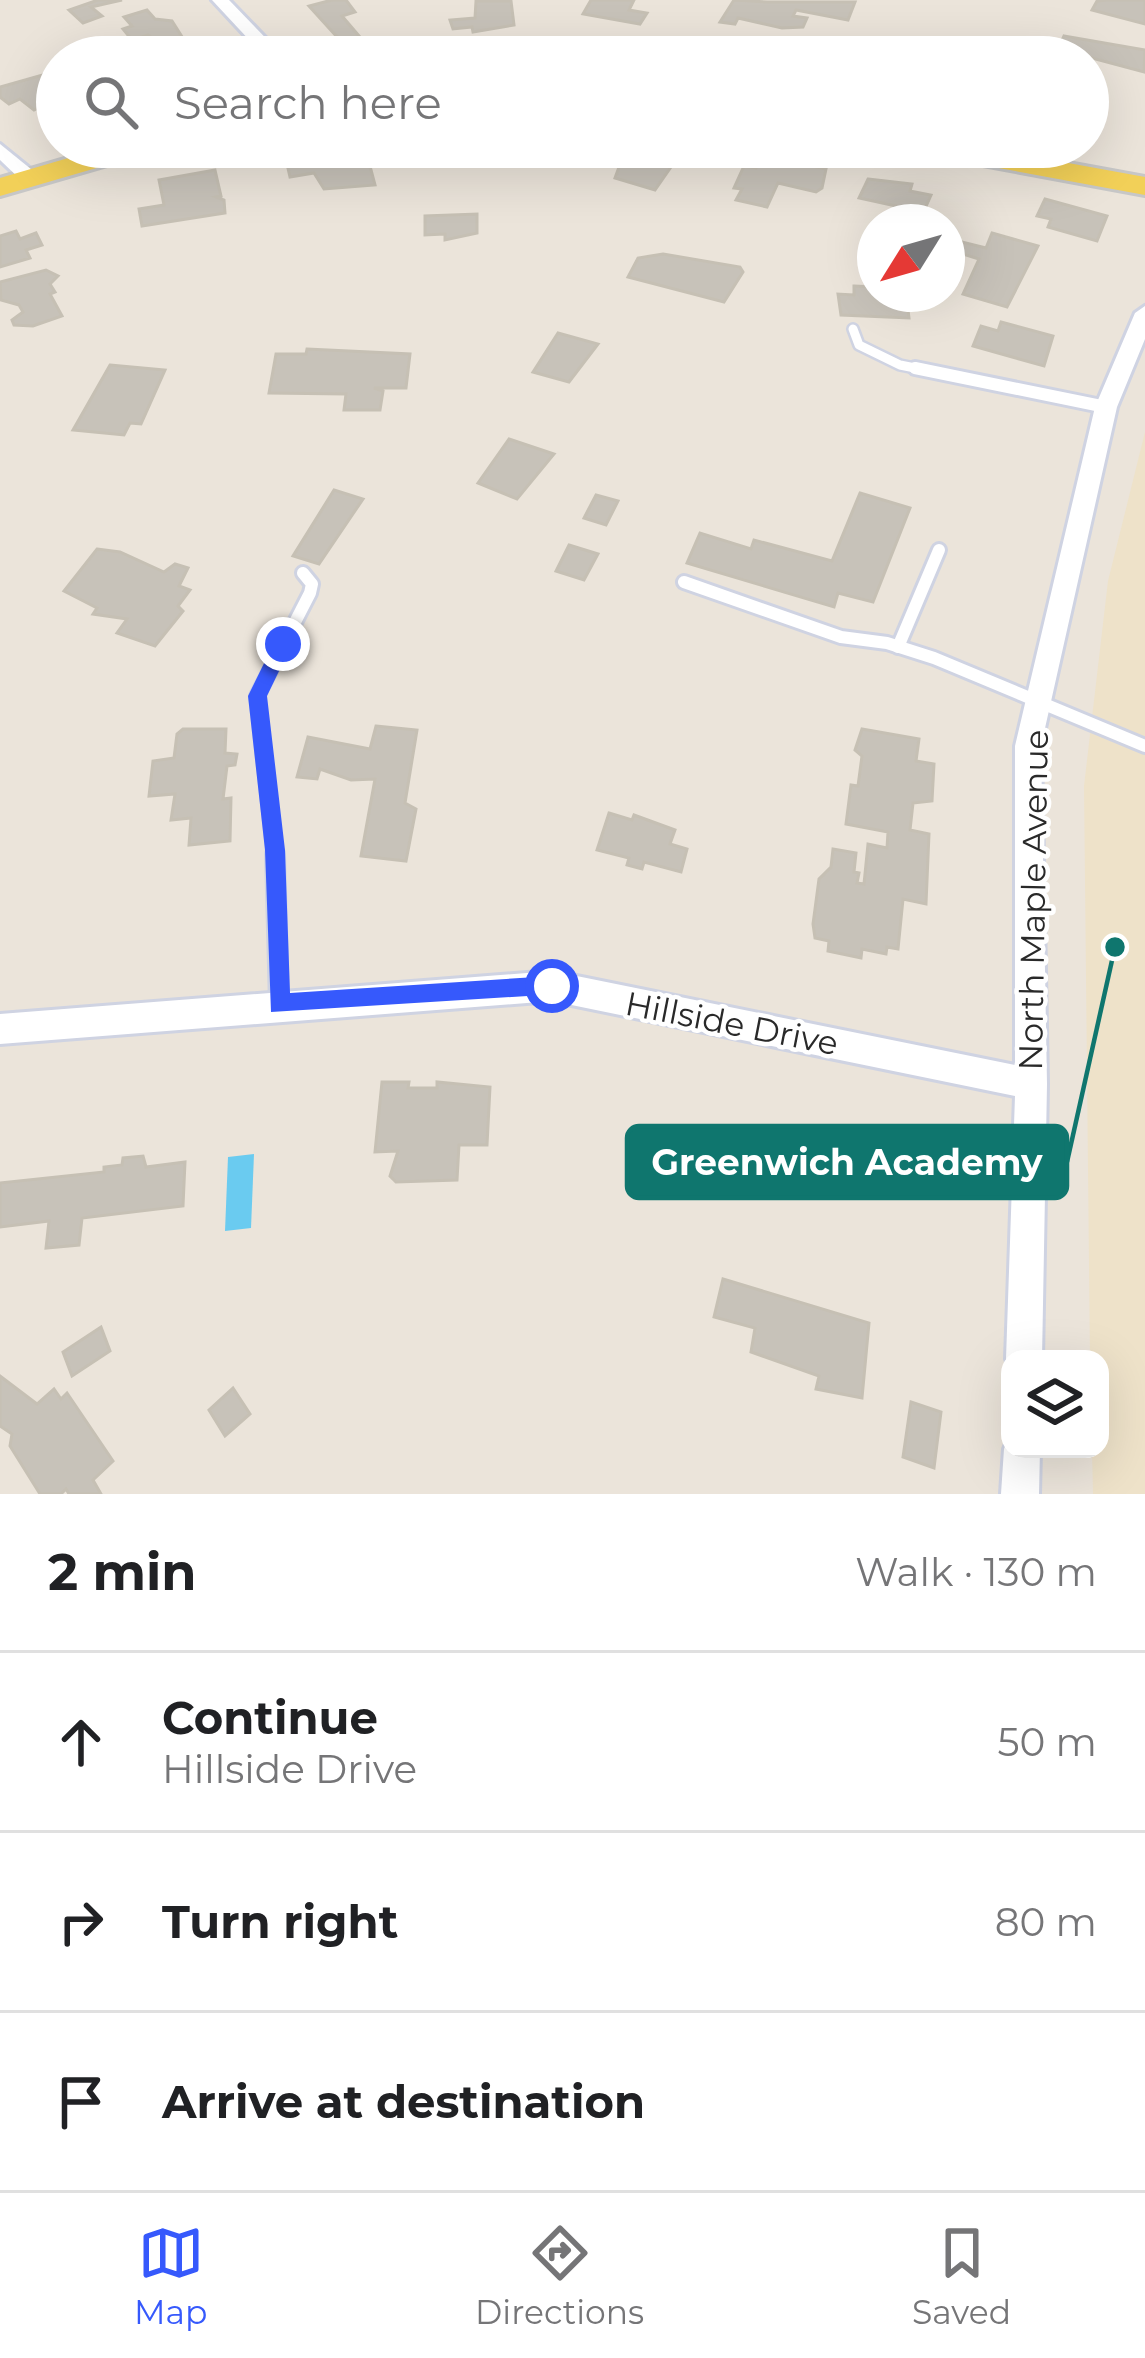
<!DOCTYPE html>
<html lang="en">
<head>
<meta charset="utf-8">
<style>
	body { margin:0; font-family:Montserrat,sans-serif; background:#f2f2f2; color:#202124 }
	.controls { position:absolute; right:36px; bottom:36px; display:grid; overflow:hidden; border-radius:24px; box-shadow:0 12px 48px #0002 }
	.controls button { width:108px; height:108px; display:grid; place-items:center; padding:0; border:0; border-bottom:3px solid #e0e0e0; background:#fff; color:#202124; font:60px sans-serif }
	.compass { position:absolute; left:857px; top:204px; width:108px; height:108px; border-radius:50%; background:#fff; box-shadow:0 12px 48px #0002; rotate:233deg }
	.stop { position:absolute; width:36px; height:36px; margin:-27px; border:9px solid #3659fc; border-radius:50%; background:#fff }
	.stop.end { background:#3659fc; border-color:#fff; box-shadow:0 3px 12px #0008 }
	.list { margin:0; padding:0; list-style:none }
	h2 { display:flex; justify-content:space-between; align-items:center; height:156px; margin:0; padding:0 48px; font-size:51px }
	h2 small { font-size:39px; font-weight:400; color:#757577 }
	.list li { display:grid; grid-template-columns:78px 1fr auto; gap:36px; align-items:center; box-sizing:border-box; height:180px; padding:0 48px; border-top:3px solid #e0e0e0 }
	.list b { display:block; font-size:45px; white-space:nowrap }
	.list p { margin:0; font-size:39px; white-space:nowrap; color:#757577 }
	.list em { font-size:39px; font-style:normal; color:#757577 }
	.icon { flex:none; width:66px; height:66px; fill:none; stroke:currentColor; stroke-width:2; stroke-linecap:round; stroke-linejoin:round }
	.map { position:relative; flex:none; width:1145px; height:1494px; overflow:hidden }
	.search { position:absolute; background:#fff; box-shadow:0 12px 48px #0002; left:36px; right:36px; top:36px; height:132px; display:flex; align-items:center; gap:30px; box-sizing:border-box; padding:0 42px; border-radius:66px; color:#757577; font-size:45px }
	.sheet { height:696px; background:#fff }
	nav { display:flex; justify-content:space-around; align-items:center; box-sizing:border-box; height:168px; border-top:3px solid #e0e0e0; background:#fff; font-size:33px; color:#757577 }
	nav a { display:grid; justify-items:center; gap:6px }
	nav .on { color:#3659fc }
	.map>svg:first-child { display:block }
</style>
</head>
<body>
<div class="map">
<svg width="1145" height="1494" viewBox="0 0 1145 1494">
	<rect width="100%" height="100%" fill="#ebe4da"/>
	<path fill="#eee2c9" d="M1145,432V1494H1093L1092,1449H1100V1359H1090L1084,786L1108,581Z"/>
	<path fill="#6acbf0" d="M254,1154L251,1228L225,1231L228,1157Z"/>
	<g fill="#c7c2b9" stroke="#c6c0b4" stroke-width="3">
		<path d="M98,0H122L91,7L102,16L83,23L69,10Z"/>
		<path d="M332,0H346L355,12L342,16L377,57H335L324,41L338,38L309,6Z"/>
		<path d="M591,0H634L629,10L647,13L640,24L583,14Z"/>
		<path d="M734,0L767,2H855L848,20L796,10L793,16L807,18L803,27L782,28L738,18L735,24L720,22Z"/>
		<path d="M1108,0H1145V24L1092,10L1097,1Z"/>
		<path d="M476,1H511L514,25L473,32L472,27L453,29L450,20L475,18Z"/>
		<path d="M147,10L155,19L172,21L184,40L161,48L148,35L132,40L123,29L132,26L124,17Z"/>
		<path d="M1064,36L1145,50L1144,72L1058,49Z"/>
		<path d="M871,46L922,55L924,57H857L861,47Z"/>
		<path d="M43,75L57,85V99L34,110L20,99L9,104L0,97V87Z"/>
		<path d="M346,147L348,154L366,151L375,185L324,189L314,173L290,177L287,164L310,160L312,150Z"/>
		<path d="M615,147H676L663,166L671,167L655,190L615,178L622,159L609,156Z"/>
		<path d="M775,158L826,169L822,188L816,192L778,183L767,207L736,200L742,189L734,188L744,166L756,168L759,161L773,164Z"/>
		<path d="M215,170L221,196L216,197L224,200L225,213L142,226L139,209L164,205L159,180Z"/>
		<path d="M868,179L912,184L910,191L931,195L919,222L896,218V206L859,198Z"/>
		<path d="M1045,199L1107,216L1097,241L1048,227L1051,219L1037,216Z"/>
		<path d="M477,214V233L445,240V234L425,235V216Z"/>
		<path d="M16,231L20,239L36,233L42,245L26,250L30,258L0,267V236Z"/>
		<path d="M992,233L1038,246L1007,307L963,294L979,259L947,249L950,239L986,248Z"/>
		<path d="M663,254L740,267L743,272L724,302L628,277L638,258Z"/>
		<path d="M46,270L58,276L50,284L55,292L50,294L62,316L33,326L14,325L12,320L23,312L19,305L1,300L0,282Z"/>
		<path d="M854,286L875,287V294H906L909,318L841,315L838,294L854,295Z"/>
		<path d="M1001,322L1053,336L1044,366L973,346L981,326L998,331Z"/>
		<path d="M558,333L598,344L569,382L533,372Z"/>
		<path d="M307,349L410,354L406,388H374L383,391L380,410H344L346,394L269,393L276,354H306Z"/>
		<path d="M110,365L165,370L141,424L130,423L124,435L73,430Z"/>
		<path d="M509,439L554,454L517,499L478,483Z"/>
		<path d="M334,490L363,499L319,564L293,556Z"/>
		<path d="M860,493L910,508L873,602L838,593L834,607L687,563L700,533L751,549L754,540L832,561Z"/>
		<path d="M596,495L618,501L606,525L584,518Z"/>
		<path d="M569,545L598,554L584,580L556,571Z"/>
		<path d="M97,549L120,552L164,572L175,564L188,568L179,586L190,590L178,606L183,611L155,646L117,633L127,619L93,614L97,608L64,591Z"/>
		<path d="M376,726L417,730L405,803L416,809L406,861L361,856L375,779L351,780L320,769L317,779L297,777L308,737L370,749Z"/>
		<path d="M183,729H226L225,753L237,754L235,765L227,766L223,799L231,798L230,841L189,845L191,818L171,820L175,794L149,796L153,761L174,758L177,734Z"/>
		<path d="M862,729L919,739L916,761L934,764L932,801L913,803L910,830L929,834L926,904L903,899L898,949L887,947L886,954L862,949L861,958L828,951L829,941L815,938L813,924L819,879L831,867L833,849L856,853L854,872L859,873L857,883L864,884L868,844L887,848L888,832L846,824L851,785L858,786L862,756L855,750Z"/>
		<path d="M609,813L632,820L634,815L675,830L670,844L687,849L681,872L644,862L642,869L627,865L629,858L597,850Z"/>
		<path d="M382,1082H409L408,1088H437V1082L490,1087L487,1145H459L457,1180L396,1182L390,1176L398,1151L375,1152Z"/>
		<path d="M143,1156L146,1167L185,1162L183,1206L82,1218L79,1245L46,1248L49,1221L0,1227V1183L104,1172V1167L122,1165L123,1158Z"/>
		<path d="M723,1279L869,1323L862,1398L816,1389L819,1376L751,1352L755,1328L714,1317Z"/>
		<path d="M101,1327L110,1351L72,1376L63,1352Z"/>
		<path d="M0,1376L37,1404L54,1389L61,1399L67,1393L113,1461L93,1480L101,1494H69L66,1489L61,1494H40L10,1446L12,1434L0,1426Z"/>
		<path d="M233,1388L250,1414L225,1436L209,1410Z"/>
		<path d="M911,1402L941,1412L934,1468L903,1457Z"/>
	</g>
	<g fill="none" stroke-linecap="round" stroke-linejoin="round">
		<defs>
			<path id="lane-far2" d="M853,329L859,345L900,365L930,371"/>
			<g id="lane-far1">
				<path d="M915,368L1106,407"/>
				<path d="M684,582L841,637L887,643L934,658L1145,746"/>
				<path d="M898,647L939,550"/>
				<path d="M275,857L257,696L310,593L312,584L303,573"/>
			</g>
			<path id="lane" d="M275,854L279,1004"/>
			<g id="street">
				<path d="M212,0H229L284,57H265Z"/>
				<path d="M0,144L37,174V182H23L0,160Z"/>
				<path d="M1145,306V339L1117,407L1041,746L1047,1084L1042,1359H1010V1368L1006,1359L1015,1096L552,1001L0,1044V1014L552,971L1015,1065V746L1095,407L1135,313Z"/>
				<path d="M1009,1436L1010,1449H1040L1039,1494H1001L1004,1449Z"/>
			</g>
			<g id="primary">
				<path d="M106,147H152L148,153L0,196V178Z"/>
				<path d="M920,147H981L1145,177V195L934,156Z"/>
			</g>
		</defs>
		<use href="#lane-far2" stroke="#cfd3e2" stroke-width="14"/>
		<use href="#lane-far1" stroke="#cfd3e2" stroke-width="18"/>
		<use href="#lane" stroke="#cfd3e2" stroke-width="22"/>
		<use href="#street" stroke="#cfd3e2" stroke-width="6"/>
		<use href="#primary" stroke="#c7c7c7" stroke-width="6"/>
		<use href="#lane-far2" stroke="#fff" stroke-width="9"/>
		<use href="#lane-far1" stroke="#fff" stroke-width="12"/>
		<use href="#lane" stroke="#fff" stroke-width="16"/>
		<use href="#street" fill="#fff" fill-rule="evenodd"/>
		<use href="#primary" fill="#f2d058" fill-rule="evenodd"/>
	</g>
	<path fill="#3659fc" d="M283,636L292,644L267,696L285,850L290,993L552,976L559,979V994L271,1012L265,850L248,696L276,639Z"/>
	<g text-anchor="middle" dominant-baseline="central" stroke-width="9" stroke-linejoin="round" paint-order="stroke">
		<g font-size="33" fill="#292929" stroke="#fff">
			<text transform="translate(1033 900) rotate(-89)">North Maple Avenue</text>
			<text transform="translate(732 1023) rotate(11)">Hillside Drive</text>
		</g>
	</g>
	<path fill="none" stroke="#0f766e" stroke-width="4.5" d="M1115 947L1067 1162"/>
	<circle fill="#0f766e" stroke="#fff" stroke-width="4.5" cx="1115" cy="947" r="12"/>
	<rect fill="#0f766e" stroke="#0f766e" stroke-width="4.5" x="627" y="1126" width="440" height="72" rx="12"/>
	<g font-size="36" text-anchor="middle" font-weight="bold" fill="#fff">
		<text x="847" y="1175">Greenwich Academy</text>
	</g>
</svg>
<div class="controls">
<button><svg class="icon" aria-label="layers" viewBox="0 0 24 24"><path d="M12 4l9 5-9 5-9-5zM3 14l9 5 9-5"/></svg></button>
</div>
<svg class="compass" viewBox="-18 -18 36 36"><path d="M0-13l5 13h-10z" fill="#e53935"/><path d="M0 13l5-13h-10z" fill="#757577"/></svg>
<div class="stop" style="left:552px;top:986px"></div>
<div class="stop end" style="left:283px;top:644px"></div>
<div class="search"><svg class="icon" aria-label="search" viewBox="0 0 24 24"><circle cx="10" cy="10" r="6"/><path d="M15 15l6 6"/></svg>Search here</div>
</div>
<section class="sheet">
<h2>2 min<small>Walk · 130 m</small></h2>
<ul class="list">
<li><svg class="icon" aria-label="ahead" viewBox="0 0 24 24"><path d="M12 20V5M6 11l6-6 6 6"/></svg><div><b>Continue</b><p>Hillside Drive</p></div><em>50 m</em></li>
<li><svg class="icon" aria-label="right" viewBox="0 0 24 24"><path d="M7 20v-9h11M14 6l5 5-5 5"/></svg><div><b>Turn right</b></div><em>80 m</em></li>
<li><svg class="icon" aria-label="arrive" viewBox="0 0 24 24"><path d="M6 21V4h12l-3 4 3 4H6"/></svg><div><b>Arrive at destination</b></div></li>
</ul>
</section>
<nav>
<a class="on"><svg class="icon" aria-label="map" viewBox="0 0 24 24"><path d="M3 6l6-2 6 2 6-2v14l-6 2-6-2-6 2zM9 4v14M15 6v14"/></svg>Map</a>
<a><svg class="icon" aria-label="directions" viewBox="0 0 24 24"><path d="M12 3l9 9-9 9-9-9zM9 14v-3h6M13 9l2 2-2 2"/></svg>Directions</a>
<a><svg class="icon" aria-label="saved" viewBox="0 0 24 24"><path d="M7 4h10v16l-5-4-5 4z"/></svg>Saved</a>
</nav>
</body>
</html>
